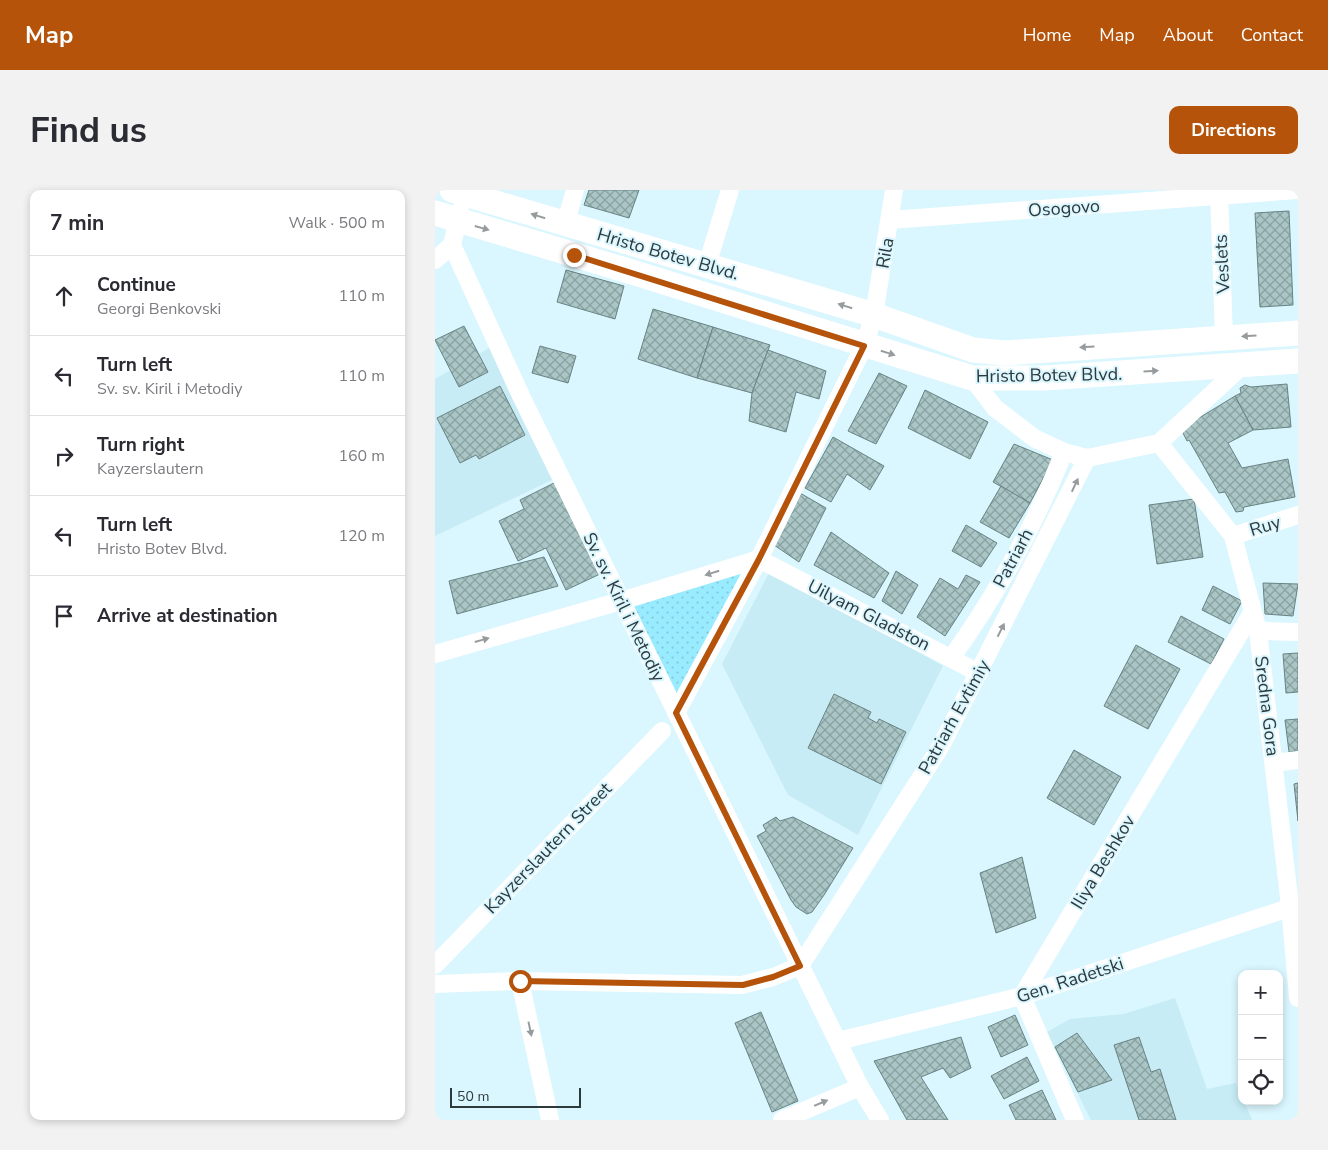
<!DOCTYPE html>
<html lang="en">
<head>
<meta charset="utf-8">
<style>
	body { margin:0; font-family:"Nunito Sans",sans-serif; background:#f2f2f3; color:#2b2b33 }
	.controls { position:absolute; right:15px; bottom:15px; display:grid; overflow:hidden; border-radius:10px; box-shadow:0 2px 8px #0003 }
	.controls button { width:45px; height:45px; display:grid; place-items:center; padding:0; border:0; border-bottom:1px solid #e1e1e2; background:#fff; color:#2b2b33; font:25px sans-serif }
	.scale { position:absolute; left:15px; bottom:12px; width:131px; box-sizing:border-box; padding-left:5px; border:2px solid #2e393c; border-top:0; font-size:14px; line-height:18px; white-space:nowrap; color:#2e393c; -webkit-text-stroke:4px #daf6fe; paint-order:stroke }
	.stop { position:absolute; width:15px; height:15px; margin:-11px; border:4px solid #b45309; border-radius:50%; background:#fff }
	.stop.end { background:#b45309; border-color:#fff; box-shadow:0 1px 5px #0008 }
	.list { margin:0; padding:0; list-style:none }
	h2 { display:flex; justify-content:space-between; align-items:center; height:65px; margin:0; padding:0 20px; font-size:21px }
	h2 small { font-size:16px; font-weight:400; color:#7c7c81 }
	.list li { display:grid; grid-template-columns:32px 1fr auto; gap:15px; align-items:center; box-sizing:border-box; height:80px; padding:0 20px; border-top:1px solid #e1e1e2 }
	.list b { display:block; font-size:19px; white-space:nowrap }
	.list p { margin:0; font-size:16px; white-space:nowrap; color:#7c7c81 }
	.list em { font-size:16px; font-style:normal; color:#7c7c81 }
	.icon { flex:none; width:28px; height:28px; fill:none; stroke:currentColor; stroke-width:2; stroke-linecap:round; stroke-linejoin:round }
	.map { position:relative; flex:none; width:863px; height:930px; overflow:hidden; border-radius:10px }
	header { display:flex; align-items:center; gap:30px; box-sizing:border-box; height:70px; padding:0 25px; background:#b45309; color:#fff }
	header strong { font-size:24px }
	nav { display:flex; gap:28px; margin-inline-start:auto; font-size:18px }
	.intro { display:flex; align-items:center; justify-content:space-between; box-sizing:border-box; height:120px; padding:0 30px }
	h1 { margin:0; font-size:35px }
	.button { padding:12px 22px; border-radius:10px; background:#b45309; color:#fff; font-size:18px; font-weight:700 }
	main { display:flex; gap:30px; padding:0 30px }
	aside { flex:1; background:#fff; border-radius:10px; box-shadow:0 2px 8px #0003 }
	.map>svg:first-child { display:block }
</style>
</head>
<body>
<header>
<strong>Map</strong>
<nav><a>Home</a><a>Map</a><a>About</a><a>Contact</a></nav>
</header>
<div class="intro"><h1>Find us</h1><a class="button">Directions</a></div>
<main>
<aside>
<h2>7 min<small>Walk · 500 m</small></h2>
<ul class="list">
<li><svg class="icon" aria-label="ahead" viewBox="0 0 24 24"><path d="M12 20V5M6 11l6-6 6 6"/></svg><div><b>Continue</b><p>Georgi Benkovski</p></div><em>110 m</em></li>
<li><svg class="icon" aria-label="left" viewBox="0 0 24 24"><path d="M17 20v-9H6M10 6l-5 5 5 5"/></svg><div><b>Turn left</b><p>Sv. sv. Kiril i Metodiy</p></div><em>110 m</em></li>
<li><svg class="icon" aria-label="right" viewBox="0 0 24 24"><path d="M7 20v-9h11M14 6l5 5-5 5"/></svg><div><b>Turn right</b><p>Kayzerslautern</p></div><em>160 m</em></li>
<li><svg class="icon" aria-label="left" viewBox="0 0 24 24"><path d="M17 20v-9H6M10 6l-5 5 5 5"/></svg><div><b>Turn left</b><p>Hristo Botev Blvd.</p></div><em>120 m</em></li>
<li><svg class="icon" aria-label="arrive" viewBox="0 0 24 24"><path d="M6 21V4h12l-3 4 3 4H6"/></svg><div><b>Arrive at destination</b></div></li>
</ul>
</aside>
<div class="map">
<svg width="863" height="930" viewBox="0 0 863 930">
	<defs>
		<pattern id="green-dots" width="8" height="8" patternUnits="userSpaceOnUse" patternTransform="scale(1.25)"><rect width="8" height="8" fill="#99ebff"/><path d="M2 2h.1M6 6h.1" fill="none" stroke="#84cadb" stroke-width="1.8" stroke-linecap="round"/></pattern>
		<pattern id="building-cross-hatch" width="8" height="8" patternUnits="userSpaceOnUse" patternTransform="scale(1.25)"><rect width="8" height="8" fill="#a9c5c5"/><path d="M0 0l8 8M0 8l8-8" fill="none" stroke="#8aa1a1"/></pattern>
	</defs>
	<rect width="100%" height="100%" fill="#daf6fe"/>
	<g fill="#c7ecf5">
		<path d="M56,157L121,288L0,346V189Z"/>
		<path d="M336,379L508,476L423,645L353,605L287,474Z"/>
		<path d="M740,808L772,899L801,893L807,911H809L817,930H656L612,842L635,829L689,824Z"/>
	</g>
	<path fill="url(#green-dots)" d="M323,369L241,523L186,411Z"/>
	<g fill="url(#building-cross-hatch)" stroke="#688383">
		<path d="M154,0H204L194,28L149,15Z"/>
		<path d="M854,21L858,115L825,117L820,23Z"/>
		<path d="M131,80L189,96L180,129L122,112Z"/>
		<path d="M218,119L278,137L262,188L203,169Z"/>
		<path d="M29,136L53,182L24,197L0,150Z"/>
		<path d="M278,137L335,155L317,203L262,188Z"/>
		<path d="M105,156L141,166L133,193L97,183Z"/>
		<path d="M333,160L391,181L384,209L361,202L351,242L314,231L317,203Z"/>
		<path d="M444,183L472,196L441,254L413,241Z"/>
		<path d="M852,194L856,237L818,240L800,206L806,203L805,198L810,195L816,197Z"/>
		<path d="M65,196L90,245L44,269L41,265L25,273L2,228Z"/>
		<path d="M490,200L553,232L535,269L473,238Z"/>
		<path d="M800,206L818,240L793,253L807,278L853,269L860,307L809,317L808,321L801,322L790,302L784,303L754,250L752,251L746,239Z"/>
		<path d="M398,247L449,276L435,300L412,284L396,312L370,298Z"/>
		<path d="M579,254L618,270L595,313L558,292Z"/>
		<path d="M121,292L165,384L131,400L111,358L83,371L64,331L89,319L85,310Z"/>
		<path d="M566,296L595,313L574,348L545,332Z"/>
		<path d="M365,303L391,318L364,372L339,355Z"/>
		<path d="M759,309L768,367L722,374L714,315Z"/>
		<path d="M531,335L562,353L546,377L517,361Z"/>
		<path d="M396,342L454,383L439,408L379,375Z"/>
		<path d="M109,367L123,396L22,424L14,391Z"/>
		<path d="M461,381L483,395L467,424L447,411Z"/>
		<path d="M531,385L545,392L510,446L482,427L505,388L523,399Z"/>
		<path d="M828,393L863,394L858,426L830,424Z"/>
		<path d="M778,396L807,411L795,434L767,420Z"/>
		<path d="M746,426L789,449L776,474L733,452Z"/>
		<path d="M701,455L745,479L713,539L669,516Z"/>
		<path d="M863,463V502L851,503L848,464Z"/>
		<path d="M399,504L436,522L433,528L442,533L444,529L471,542L446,594L373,558Z"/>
		<path d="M863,529V561L854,562L850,530Z"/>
		<path d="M639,560L686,587L659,635L612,608Z"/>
		<path d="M863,593V631L859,594Z"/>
		<path d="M341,627L345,631L358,627L418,658L389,705L377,722L372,724L361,717L356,710L322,646L331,641L328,635Z"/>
		<path d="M587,667L601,728L561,743L545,683Z"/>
		<path d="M326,822L363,911L337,922L300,833Z"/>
		<path d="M580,825L593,855L566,867L553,837Z"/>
		<path d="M642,843L677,890L643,902L620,857Z"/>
		<path d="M526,847L536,878L515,888L508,878L486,887L513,930H472L439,871Z"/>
		<path d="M704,847L716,882L725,879L741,930H704L679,855Z"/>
		<path d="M592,867L604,891L569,909L556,886Z"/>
		<path d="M607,900L621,930H581L574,915Z"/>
	</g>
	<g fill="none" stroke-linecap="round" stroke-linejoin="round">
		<g stroke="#fff" stroke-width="18">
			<path d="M784,0L789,148"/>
			<path d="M25,21L17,55L87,208L425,897L445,930"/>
			<path d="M455,30L863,0"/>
			<path d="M130,35L140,0"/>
			<path d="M0,70L17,55"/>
			<path d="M272,75L295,0"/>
			<path d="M537,188L560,218L599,248L629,262L652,268L724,253L809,174"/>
			<path d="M724,253L798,346L823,441L855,716L863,808"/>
			<path d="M798,346L863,325"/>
			<path d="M823,441L863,442"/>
			<path d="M0,464L186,411L324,369L544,483"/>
			<path d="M517,467C562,404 600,335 629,262"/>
			<path d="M241,523L324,369L429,156L439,125L459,0"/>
			<path d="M839,573L863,570"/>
			<path d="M0,775L227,541"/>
			<path d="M85,791L115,930"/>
			<path d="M0,794L85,791L307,795L338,787L365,776L506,556L652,268"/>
			<path d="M403,851L587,806L863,715"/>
			<path d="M347,930L425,897"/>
			<path d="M640,930L587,806L817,423"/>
		</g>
		<g stroke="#fff" stroke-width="25">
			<path d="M17,0L439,125L538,160L570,163L863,143"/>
			<path d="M0,23L197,82L537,188H610L863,171"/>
		</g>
	</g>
	<defs><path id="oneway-solid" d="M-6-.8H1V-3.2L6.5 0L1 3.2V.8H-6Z" transform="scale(1.25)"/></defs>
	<g fill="#969c9e">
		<use href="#oneway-solid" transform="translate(103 26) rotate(-163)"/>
		<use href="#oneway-solid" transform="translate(47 38) rotate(16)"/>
		<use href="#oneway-solid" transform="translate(410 116) rotate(-163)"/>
		<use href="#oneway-solid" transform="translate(814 146) rotate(176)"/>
		<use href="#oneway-solid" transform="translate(652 157) rotate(176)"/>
		<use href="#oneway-solid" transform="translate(453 163) rotate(17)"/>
		<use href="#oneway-solid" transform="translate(716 181) rotate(-4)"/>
		<use href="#oneway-solid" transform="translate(640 295) rotate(-65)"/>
		<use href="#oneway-solid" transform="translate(277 383) rotate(163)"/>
		<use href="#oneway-solid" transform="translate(566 440) rotate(-63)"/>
		<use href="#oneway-solid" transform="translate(47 450) rotate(-16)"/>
		<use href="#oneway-solid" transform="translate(95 839) rotate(78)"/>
		<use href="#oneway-solid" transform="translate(386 913) rotate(-23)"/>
	</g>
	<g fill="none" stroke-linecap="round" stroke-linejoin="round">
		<path stroke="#b45309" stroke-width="6" d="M85,791L308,795L338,787L365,776L241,523L324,369L429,156L139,65"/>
	</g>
	<g text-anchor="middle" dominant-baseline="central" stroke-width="4" stroke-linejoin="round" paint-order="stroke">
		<g font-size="18" fill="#2e393c" stroke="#daf6fe">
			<text transform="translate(629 18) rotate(-4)">Osogovo</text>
			<text transform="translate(450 63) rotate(-80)">Rila</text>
			<text transform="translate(233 64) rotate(16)">Hristo Botev Blvd.</text>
			<text transform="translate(787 74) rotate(-93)">Veslets</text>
			<text transform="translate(614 185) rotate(-1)">Hristo Botev Blvd.</text>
			<text transform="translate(830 336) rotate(-17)">Ruy</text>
			<text transform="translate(578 368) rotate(-62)">Patriarh</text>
			<text transform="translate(189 417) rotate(64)">Sv. sv. Kiril i Metodiy</text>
			<text transform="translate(434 425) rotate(27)">Uilyam Gladston</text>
			<text transform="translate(832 516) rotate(83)">Sredna Gora</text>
			<text transform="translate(519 527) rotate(-61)">Patriarh Evtimiy</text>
			<text transform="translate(113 658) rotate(-46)">Kayzerslautern Street</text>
			<text transform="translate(668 672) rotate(-59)">Iliya Beshkov</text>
			<text transform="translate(635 790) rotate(-18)">Gen. Radetski</text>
		</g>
	</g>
</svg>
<div class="controls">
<button>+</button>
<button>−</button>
<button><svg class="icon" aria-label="locate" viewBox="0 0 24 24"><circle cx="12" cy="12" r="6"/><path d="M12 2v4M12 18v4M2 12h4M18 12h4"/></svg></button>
</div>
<div class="scale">50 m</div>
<div class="stop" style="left:85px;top:791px"></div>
<div class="stop end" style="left:139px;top:65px"></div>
</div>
</main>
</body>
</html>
